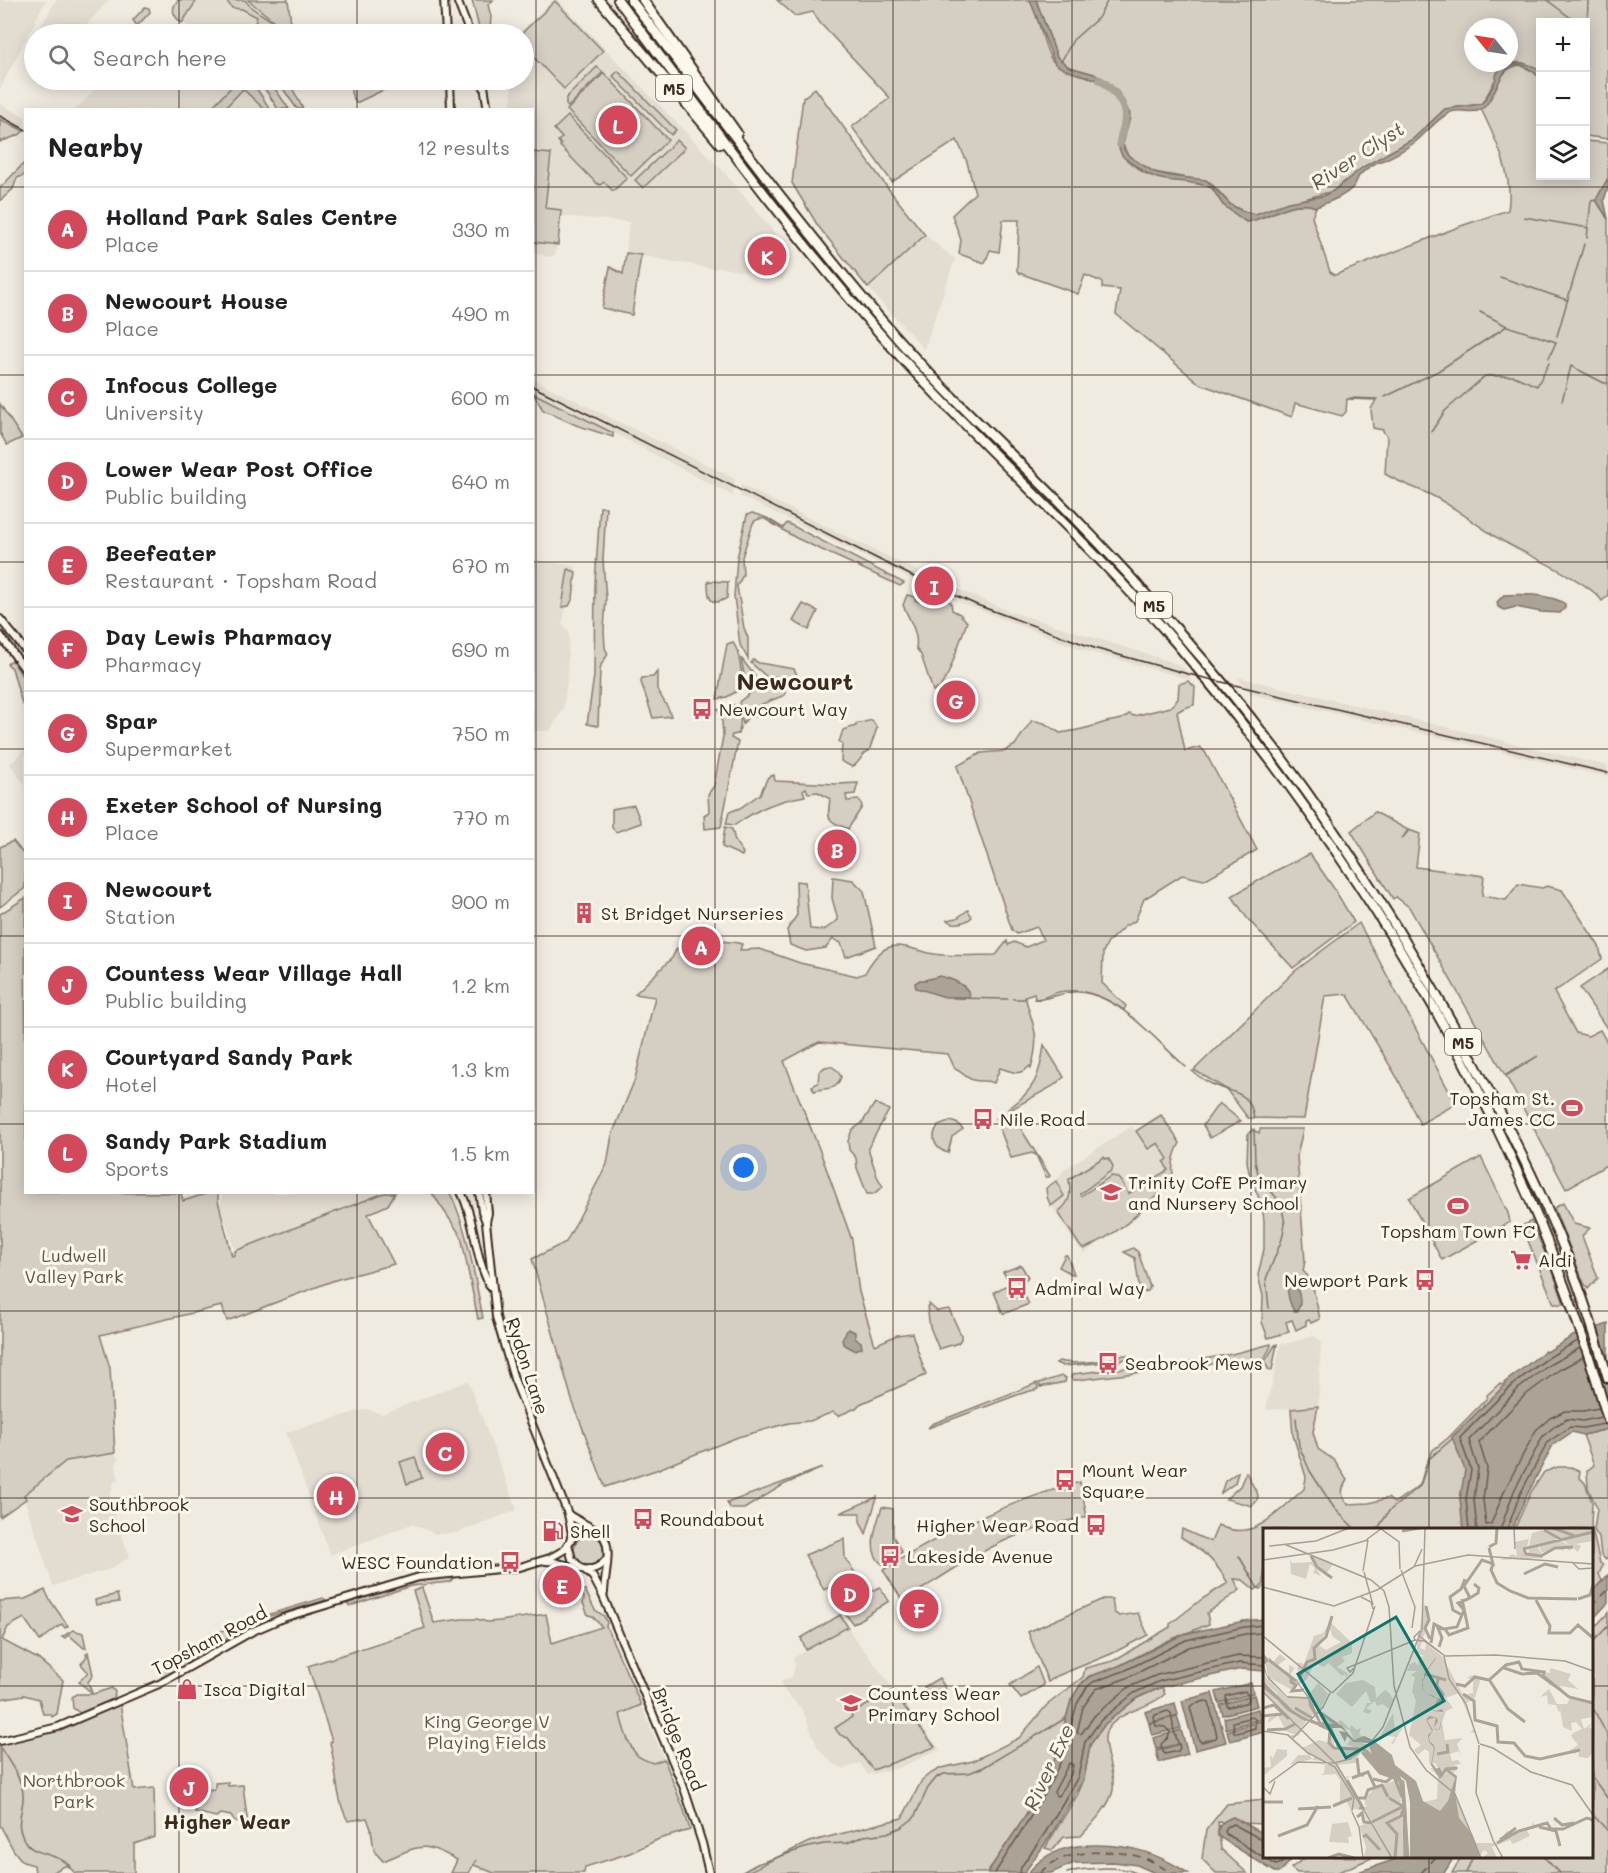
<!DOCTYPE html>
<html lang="en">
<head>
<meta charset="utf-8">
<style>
	body { margin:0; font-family:Mali,sans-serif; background:#f6f6f6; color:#202124 }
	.controls { position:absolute; right:18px; top:18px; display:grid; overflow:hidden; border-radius:0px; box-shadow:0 3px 15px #0003 }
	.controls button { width:54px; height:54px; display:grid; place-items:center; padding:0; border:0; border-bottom:2px solid #e0e0e0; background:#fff; color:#202124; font:30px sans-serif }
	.compass { position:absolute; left:1464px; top:18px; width:54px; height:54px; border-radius:50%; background:#fff; box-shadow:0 3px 15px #0003; rotate:300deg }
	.you { position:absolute; left:744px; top:1168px; width:21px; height:21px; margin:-15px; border:4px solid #fff; border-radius:50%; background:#1a73e8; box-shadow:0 0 0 9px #1a73e833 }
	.badge { display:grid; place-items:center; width:39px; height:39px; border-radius:50%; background:#d1495b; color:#fff; font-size:20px; font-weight:700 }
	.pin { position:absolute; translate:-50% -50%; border:3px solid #fff; box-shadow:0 2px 6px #0006 }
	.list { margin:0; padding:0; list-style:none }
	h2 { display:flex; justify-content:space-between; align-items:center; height:78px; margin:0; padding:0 24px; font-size:26px }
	h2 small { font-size:20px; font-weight:400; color:#757577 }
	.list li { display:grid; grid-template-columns:39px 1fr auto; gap:18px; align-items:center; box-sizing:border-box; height:84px; padding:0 24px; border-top:2px solid #e0e0e0 }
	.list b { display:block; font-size:22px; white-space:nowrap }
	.list p { margin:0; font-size:20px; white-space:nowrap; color:#757577 }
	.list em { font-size:20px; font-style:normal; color:#757577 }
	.icon { flex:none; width:33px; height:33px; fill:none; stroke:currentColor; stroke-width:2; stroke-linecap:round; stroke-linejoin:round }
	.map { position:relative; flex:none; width:1608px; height:1873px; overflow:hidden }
	.search { position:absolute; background:#fff; box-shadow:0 3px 15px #0003; left:24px; top:24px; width:510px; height:66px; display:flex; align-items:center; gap:15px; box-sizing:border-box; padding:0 21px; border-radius:33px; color:#757577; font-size:22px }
	.panel { position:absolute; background:#fff; box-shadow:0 3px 15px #0003; left:24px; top:108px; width:510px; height:1086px; border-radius:0px }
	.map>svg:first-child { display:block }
</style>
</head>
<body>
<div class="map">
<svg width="1608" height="1873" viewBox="0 0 1608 1873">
	<rect width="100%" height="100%" fill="#f0ebe0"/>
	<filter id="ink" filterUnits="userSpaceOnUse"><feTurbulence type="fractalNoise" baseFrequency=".0167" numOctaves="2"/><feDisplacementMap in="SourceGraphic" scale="12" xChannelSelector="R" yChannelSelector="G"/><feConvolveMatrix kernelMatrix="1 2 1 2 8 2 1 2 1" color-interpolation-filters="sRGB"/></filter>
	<g filter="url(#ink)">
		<g fill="#e2dcd1">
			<path d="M0,0H46L0,89Z"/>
			<path d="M56,0H109L78,34H37Z"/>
			<path d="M197,0H226L232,8L242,9L257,17L255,23L245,34H206L182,23Z"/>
			<path d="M553,0H558L722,170L789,250L783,280L718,267L715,269L626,253L629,222L561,216L555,255L549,257L533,252L532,110H511L512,80H524V34H518Z"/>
			<path d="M161,26L168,27L192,34H149Z"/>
			<path d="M104,80H251L270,109L75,110Z"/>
			<path d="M0,104L25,117V131L19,135L0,132Z"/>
			<path d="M925,235L955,259L924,349L868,288Z"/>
			<path d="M532,379L735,479L733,496L614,433L533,393Z"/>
			<path d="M741,485L936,580L1012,612L1169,661L1184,668L1192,680L1083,650L956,601L740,496Z"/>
			<path d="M532,559L576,566L573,598L569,606L566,608L562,624L569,633L567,681L563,709L550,731H533Z"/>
			<path d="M1237,677L1608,766V777L1251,694Z"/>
			<path d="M25,749V785L10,764Z"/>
			<path d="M1132,1126L1147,1150L1158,1144L1167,1159L1163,1162L1176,1183L1149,1201L1136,1218L1126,1226L1084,1253L1073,1241L1052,1206L1064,1197L1056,1180L1065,1169Z"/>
			<path d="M223,1193H384L235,1251L220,1206Z"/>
			<path d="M1314,1336L1321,1341L1318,1406L1267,1410V1402L1274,1376L1280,1345Z"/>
			<path d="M468,1381L517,1510L456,1533L435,1534L412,1524L330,1555L286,1432L366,1409L382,1414Z"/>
			<path d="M115,1453L118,1459L116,1466L119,1479L114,1481L109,1501L130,1557L110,1569L53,1586L23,1495L66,1461Z"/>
			<path d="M849,1628L851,1633L940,1750L898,1768L868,1775L860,1763L844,1769L831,1762L818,1748L802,1709L785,1692L780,1682L792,1677L795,1665L793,1658Z"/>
			<path d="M641,1705L664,1759L653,1763L635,1754L623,1728L620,1714Z"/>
		</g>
		<g fill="#d5cec3" stroke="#887c70" stroke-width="1.5" fill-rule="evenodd">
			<path d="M178,0H197L182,23C173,16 170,9 178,0Z"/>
			<path d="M226,0H245L252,8L272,21L271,25L252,34H245L255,23L257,17L242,9L232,8Z"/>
			<path d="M248,0H288L291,23L277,27L270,31L268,29L273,25L274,21Z"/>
			<path d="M472,0H493L488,5L491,16L490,30L480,32Z"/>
			<path d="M777,0H1030C1039,15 1043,48 1052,60C1066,77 1093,73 1109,87C1115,92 1121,102 1125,110C1137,135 1095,139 1141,171C1159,183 1193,179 1212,188L1223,205L1246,222C1268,220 1293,197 1316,207L1312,217L1330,272L1335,275L1461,226L1508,210C1514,176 1496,140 1481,109C1497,96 1496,68 1520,65L1534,72L1540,78V176H1586V141L1608,143V178L1596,200L1608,219V596L1602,601C1589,581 1524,554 1501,540C1477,526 1456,507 1431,495C1416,488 1400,483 1385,474L1387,436L1384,433L1383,430L1373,428L1371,409L1376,400L1347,399L1346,412L1342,416L1295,403L1292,417L1200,384L1116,314L1120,290L1102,288V282L1085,275L1078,294L1019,273L1017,271L1019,220H1003L999,252L990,250L985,263L959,254L961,240L952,215L975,193L967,162L957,140L892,182L852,127L890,98L820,23L813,12L795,16Z"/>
			<path d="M1036,0H1608V139L1586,136V22H1540V70C1535,67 1529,65 1523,63C1497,58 1494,90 1481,104L1445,109L1413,139L1363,167L1333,191L1283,205L1263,212L1255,214L1247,213L1231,205L1210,182L1154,172L1139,164L1127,154L1123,144L1130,118L1124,101L1118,92L1094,74L1069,67L1057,57ZM1473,27H1509V63H1473Z"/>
			<path d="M555,1L603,51L564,89L524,47V34H521Z"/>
			<path d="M145,7L149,8L150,12L137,26L133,20Z"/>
			<path d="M597,67L603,72L568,107L566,105V98Z"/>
			<path d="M618,71L676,130L671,135L613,76Z"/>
			<path d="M604,73L668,140L631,176L567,110Z"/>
			<path d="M238,80H251L270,109H264L243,89L224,109H210Z"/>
			<path d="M259,80H269L289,109H278Z"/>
			<path d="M277,80H288L303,109H297Z"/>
			<path d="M352,80H378L394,83V85L356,103L351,93Z"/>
			<path d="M815,88L887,187L925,235L868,288L818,226L792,183L803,98Z"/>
			<path d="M568,116L627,178L613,191L604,182L600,185L596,183L560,146L561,145L558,141L562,138L554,129Z"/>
			<path d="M0,119L24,131L19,135L0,142Z"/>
			<path d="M677,140L685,148L643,188L635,180Z"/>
			<path d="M533,152L551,154L545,208L561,210L558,245L533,242Z"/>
			<path d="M25,162V175L17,178L13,189L0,201V188Z"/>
			<path d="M626,253L641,255L632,315L602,308L610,267L623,274Z"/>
			<path d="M533,393L613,433V437L576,425L543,410Z"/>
			<path d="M0,404L22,438L7,445L0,433Z"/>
			<path d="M600,507H606L603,560L606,599L604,630L605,648L608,654L601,665L600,671L598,726L587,724L594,676L595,583Z"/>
			<path d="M752,513L767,518L783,528L787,523L904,583L900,586L796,538L765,519C760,518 756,519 753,523L742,557L743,575L737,586L744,628L748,638V659L740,645L734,596L737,558L747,515Z"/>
			<path d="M568,569L576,572L573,598L569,606L562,607Z"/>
			<path d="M708,581L728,582L727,598C708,609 708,595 708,581Z"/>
			<path d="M924,590L951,602L952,610L960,614L967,622L949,672L940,688L933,691L921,655L916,648C919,633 908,617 903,605L907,595L915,597V600L920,602L922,599L925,600L927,594L924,593Z"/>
			<path d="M803,604L818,611L809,630L793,621Z"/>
			<path d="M733,642L738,652L744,687L727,697L717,699L727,644Z"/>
			<path d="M741,658L755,676V681L748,687L746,686Z"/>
			<path d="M12,660L25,681V704H22L12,668L7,664Z"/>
			<path d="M753,660L759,663L794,669L800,681L797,684L773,676L767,677L751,663Z"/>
			<path d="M657,672V689L669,710L671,716L653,718L641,682L642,678L653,677Z"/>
			<path d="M772,681L785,686V695L755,707V717L749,715L743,724L739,704L740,701L763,684Z"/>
			<path d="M1188,681L1195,687L1194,705L1184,708L1177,712L1185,751L1200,747L1205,752L1257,850L1204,880L1182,875L1144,899L1135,921L1125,926L1109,941L1103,952L1102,983L1126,1006L1124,1010C1105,997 1082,987 1059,992C1050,994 1044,999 1035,999L1034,993L1025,996C1033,1028 1041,1034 1031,1068L1030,1066C1018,1077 1014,1072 1000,1068L994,1083C987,1080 980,1082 973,1080C966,1078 961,1071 955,1069L948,1054L819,1042L784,1061L820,1151L852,1240L859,1292L875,1345L897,1335L912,1333L926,1375L860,1404L856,1408L838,1416L833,1412L810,1421L789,1423L738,1437L656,1470L605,1487L572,1400L532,1259L566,1242L607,1164L612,1135L635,1079L655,997L635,994L672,958L677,948L690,952L696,940C712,942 726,940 742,944L740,950L760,949L800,963L857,976L865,973C869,965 878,952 887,948C902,942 919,952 934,954C953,957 976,955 996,955L1007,941L1008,945L1014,942L1026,947L1043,940L1037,927L1017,934L1012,930L957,766L981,753L1005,751L1015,745L1032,720L1044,723L1060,733C1075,731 1089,728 1103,723C1113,719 1120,723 1129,714L1134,716L1170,707L1178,699L1179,684Z"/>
			<path d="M730,705H735C741,713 742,725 738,734L732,735L731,738L738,742L721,827L705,829L704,815L709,812L708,794L714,786L723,736L722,722L718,710Z"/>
			<path d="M872,720L877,728L869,751C861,753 860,764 852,767L841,761L842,743L839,742L843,730L856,726V724Z"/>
			<path d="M774,775L775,781L837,784L858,783L855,794L846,795L847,801L859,800L861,802L862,807L848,829C827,820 827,821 830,799L818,792L808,793L806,788L803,790L805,796C776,801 759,808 735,825L726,824L729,812L740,808L760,794L768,777Z"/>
			<path d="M634,805L641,823L616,832L612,828V809Z"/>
			<path d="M1375,812L1408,830L1401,840L1409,830L1420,834L1416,867L1484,876L1482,896L1506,900L1518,884L1542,888L1547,886L1562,890L1599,946L1602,959L1554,992L1576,1033L1588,1036L1600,1030L1608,1044V1164L1566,1189L1506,1076L1538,1056L1505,1075L1409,907L1396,897L1393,899L1351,831Z"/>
			<path d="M725,827L732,829L735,841L743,853L742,856L722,847Z"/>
			<path d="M13,841L25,856V888L0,907V847Z"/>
			<path d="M1310,854L1335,890L1354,922L1293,968L1247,918L1232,896L1277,870Z"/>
			<path d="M833,877L853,880L864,891L876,946L846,957L841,943L833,939L826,948L806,951L790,945L787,930L797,915L796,881L805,882L810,929L824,930L838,920L832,898Z"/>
			<path d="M25,898L26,1192L181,1193L183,1201L208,1193H218V1201L232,1256L235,1255V1251L384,1193H395L388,1205L368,1214L394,1264L335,1280L227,1321L222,1306L100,1335L110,1368L115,1453L66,1461L24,1495L26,1499L0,1517V914Z"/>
			<path d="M968,910L972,917C966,923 953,926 947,920L957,918Z"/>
			<path d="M1359,923L1456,1104L1420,1124L1398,1079L1347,994L1325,996L1304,1119L1248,1118L1226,1089L1194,1070L1295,971Z"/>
			<path d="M1608,969V1030L1580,988Z"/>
			<path d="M1044,1045L1064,1077L1053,1086L1010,1110L1008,1109C1034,1091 1040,1076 1044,1045Z"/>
			<path d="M831,1066L838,1071L841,1077C835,1093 828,1086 814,1091L812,1086L818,1083L819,1072L825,1067Z"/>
			<path d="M875,1103L889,1110L868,1148L877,1176L883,1187L873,1194H867L857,1168L856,1158L849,1150L848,1141L852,1130L862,1123Z"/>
			<path d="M1219,1103L1241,1121L1210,1138L1203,1125Z"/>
			<path d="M1010,1111L1050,1176L1049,1177H1046L1036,1155L1032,1153L1011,1158L996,1119Z"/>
			<path d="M1161,1115L1180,1143C1174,1154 1169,1172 1176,1183C1157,1193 1151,1201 1136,1215C1121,1230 1103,1240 1084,1249L1080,1246L1058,1212C1071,1202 1071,1194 1069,1179L1104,1157L1106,1159L1108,1158L1113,1166L1112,1170L1080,1194L1081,1196L1111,1176C1121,1176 1124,1187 1128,1194L1168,1170L1164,1162L1168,1159L1158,1143L1148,1149L1136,1131Z"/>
			<path d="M951,1121L958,1124L963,1129L952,1137L948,1153C934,1149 930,1137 938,1126Z"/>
			<path d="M1260,1129H1303L1297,1156L1305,1261L1303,1271L1308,1276L1310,1287H1313L1320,1319L1311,1323L1309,1320L1306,1321V1325L1296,1330L1292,1320L1286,1322L1289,1332L1268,1338L1262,1322L1263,1296L1258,1275L1264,1249V1221L1262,1205L1250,1177L1247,1162L1248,1134L1253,1130L1259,1133Z"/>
			<path d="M1481,1157L1508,1213L1510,1222L1442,1260L1409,1198Z"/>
			<path d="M1056,1181L1064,1196L1051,1206L1047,1197L1046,1188Z"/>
			<path d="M432,1193H450C469,1232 474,1276 483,1318L478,1319L461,1236Z"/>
			<path d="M1563,1203L1574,1224L1590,1228L1582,1236L1598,1278L1588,1289L1584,1283L1554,1208Z"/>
			<path d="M1531,1221L1553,1271L1564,1304H1554L1522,1226Z"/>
			<path d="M1133,1248L1138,1252L1150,1287L1148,1291L1140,1293L1135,1258L1124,1252Z"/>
			<path d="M1065,1255H1067L1074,1274H1072L1059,1267Z"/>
			<path d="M1021,1265L1028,1277L1023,1282L1008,1279L1003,1272Z"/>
			<path d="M1005,1286L1022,1291L1029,1304L1003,1314L994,1292Z"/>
			<path d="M929,1304L937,1311L949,1309L961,1335V1339L958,1343L939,1349L930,1327L927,1307Z"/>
			<path d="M1271,1344V1346L1264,1359L1245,1365L1237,1361L1077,1380H1073L1071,1377L1073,1374L1133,1367L1148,1369L1232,1354Z"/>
			<path d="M1277,1344L1272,1370L1268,1369L1265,1361L1275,1345Z"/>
			<path d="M1124,1355H1127V1358L1120,1361L1063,1366L1056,1363L1059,1361C1074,1365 1110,1361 1124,1355Z"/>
			<path d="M1062,1376L1066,1378L1065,1382L1040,1387L1039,1383Z"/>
			<path d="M1037,1383L1038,1389L1020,1394L928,1428L932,1424Z"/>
			<path d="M1499,1384L1505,1385L1474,1529L1264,1530V1584L1255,1590L1243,1580L1234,1579L1240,1590L1207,1613L1209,1624L1167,1641L1113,1669L1089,1676L1081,1684L1071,1701L1054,1761L1041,1789L1019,1826L987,1873H745L809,1842L902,1818L922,1780L928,1775L941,1768L973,1761L1019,1738L1047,1705L1083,1677L1085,1668L1113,1661L1170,1627V1624L1202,1599L1228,1583C1214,1559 1204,1552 1181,1537L1182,1529L1211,1542L1218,1525C1254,1544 1279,1510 1304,1489L1306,1477L1293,1435L1291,1409L1318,1406L1313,1432L1318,1449L1334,1460L1347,1480C1341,1490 1340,1495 1348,1504L1369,1503L1388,1498L1394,1503L1420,1485L1426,1464L1433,1450L1448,1438L1487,1398V1395Z"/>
			<path d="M1608,1429V1557L1605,1559L1601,1555L1599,1538L1594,1530L1597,1508L1588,1488L1587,1471L1594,1465L1583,1435Z"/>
			<path d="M415,1457L422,1478L407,1484L400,1462Z"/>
			<path d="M1558,1467H1571L1580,1471L1579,1477L1585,1483L1592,1502L1591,1525L1600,1563L1603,1565L1599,1574L1602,1581L1592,1592V1530H1514L1531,1492L1544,1472Z"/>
			<path d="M822,1468L783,1485L744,1509H731L727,1503Z"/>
			<path d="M1238,1472L1235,1483L1221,1493L1225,1481Z"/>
			<path d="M1246,1472L1258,1495L1257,1501L1252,1506L1226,1499L1240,1486Z"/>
			<path d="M1080,1482L1087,1517C1061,1522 1035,1528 1011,1538C973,1554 938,1580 903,1601L883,1570C945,1531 1010,1501 1080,1482Z"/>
			<path d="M877,1497L866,1534L860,1521V1513H840Z"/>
			<path d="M882,1507L893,1509V1536L902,1552L882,1564C865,1551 877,1524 882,1507Z"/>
			<circle cx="589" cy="1550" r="15"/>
			<path d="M844,1539L845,1558L855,1573L824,1590L805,1555Z"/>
			<path d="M451,1577L452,1580L449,1582L411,1586L350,1606L346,1604L411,1582Z"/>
			<path d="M879,1587H880L889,1601L853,1624L845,1613V1609Z"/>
			<path d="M422,1588L434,1623L462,1619H477L487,1622L500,1621L546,1614L552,1643L602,1627L592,1616L588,1615L583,1603L584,1597L579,1595L577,1591L579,1589L585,1590L595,1610L604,1616L607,1623L606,1626L641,1705L620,1714C623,1727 628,1744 636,1754C640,1759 648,1761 653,1763L664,1759L684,1810L690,1830L659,1839L630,1853L585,1867L584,1873H494L474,1865L476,1860L469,1873H451L457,1860C420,1839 419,1847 383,1861L374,1851L371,1829L367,1818L348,1821C335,1798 337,1769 330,1743L332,1741L308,1666L425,1628L413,1591Z"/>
			<path d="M45,1590L50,1600L68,1626L65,1628L62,1624L40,1641L24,1618L8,1627L2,1640L38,1659L63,1680L57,1714L52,1717L51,1714H43L39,1699L24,1695L0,1699V1601L25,1599Z"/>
			<path d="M117,1594L119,1602L96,1605L95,1600Z"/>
			<path d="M323,1598L326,1600L260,1619L257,1618Z"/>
			<path d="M1103,1599H1112L1114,1612L1119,1616L1138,1613L1148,1635L1111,1654L1057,1676L1048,1682L1028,1632Z"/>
			<path d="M1608,1613V1873H1452L1461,1857L1592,1856V1630Z"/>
			<path d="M840,1615L848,1627L806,1650L801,1638Z"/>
			<path d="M245,1620L247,1628L191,1659L180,1669L162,1679V1670L168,1662L215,1634Z"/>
			<path d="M73,1630L83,1633L86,1648H84L69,1635L65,1638L62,1637Z"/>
			<path d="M88,1652L93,1675L88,1682L92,1693L79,1682L88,1672L81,1664L87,1656L86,1654Z"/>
			<path d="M1037,1667L1044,1685L1021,1699L1010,1685Z"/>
			<path d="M939,1678L946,1689L931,1697L924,1687Z"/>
			<path d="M1162,1687L1165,1694C1149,1709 1124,1709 1109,1727C1097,1740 1116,1771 1113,1790C1110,1806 1092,1824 1081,1836L1064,1837L1052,1850L1045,1848L1078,1794L1084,1779L1090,1745L1105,1724L1137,1698Z"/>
			<path d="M112,1688L115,1692L114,1699L80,1713L73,1708L72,1697L76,1694H93Z"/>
			<path d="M892,1691L935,1747L873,1770L848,1738L840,1735L835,1728L852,1717L851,1714Z"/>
			<path d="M120,1703L134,1790L154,1788L155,1837L134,1844V1873H75L67,1865L51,1873H35L34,1865L23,1862L14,1851L0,1825V1744L63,1730Z"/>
			<path d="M228,1782V1786L243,1785L248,1826L234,1821L231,1816L221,1814L216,1817L195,1812L193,1791L215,1789V1783Z"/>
			<path d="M1264,1800V1824L1218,1822L1221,1849L1247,1873H1216L1202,1859L1206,1830L1227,1804Z"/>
			<path d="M1306,1857V1856L1374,1857L1336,1873H1297L1291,1868Z"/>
		</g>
		<g fill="#aca397" stroke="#7f7367" stroke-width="1.5">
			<path d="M1030,0H1036L1057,57L1069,67L1094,74L1106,80L1118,92L1130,114L1123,144L1124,150L1130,157L1154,172L1170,176L1206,180L1231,205L1242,211L1255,214L1288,202L1323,196L1333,191L1363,167L1413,139L1445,109L1481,104C1487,98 1493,87 1496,78C1496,77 1496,75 1497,73C1506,58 1528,62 1540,70V78C1500,38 1501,99 1480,110C1470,115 1459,107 1449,113C1435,120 1426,134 1414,143C1405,149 1396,155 1386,159C1382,161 1378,161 1374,164C1369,167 1363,171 1359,176C1357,179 1356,184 1353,187C1344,197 1328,202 1316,207C1293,197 1268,219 1246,222L1223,205L1212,188C1195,180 1174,183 1157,178C1147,175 1140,169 1133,164C1124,159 1118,153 1119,142C1120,136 1124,131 1126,125C1129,113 1119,96 1110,88C1095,74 1071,76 1055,64Z"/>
			<path d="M1608,178V188L1604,200L1608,219L1596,200Z"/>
			<path d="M1504,595C1522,594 1550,594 1565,604V608L1560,613L1541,612L1516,607L1504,610L1498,607L1497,602Z"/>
			<path d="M940,976C951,979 964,983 970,994L969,997H945L916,988L915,983L920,980H925Z"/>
			<path d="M1288,1280L1290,1282L1292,1280C1298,1289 1304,1301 1297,1311H1294C1289,1303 1286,1289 1288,1280Z"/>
			<path d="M1608,1324V1429L1583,1435L1572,1432L1553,1445L1526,1497L1512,1529H1463L1460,1499L1465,1470L1452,1437L1505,1385L1504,1383L1545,1351L1547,1352L1573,1336Z"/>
			<path d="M848,1329L855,1332V1338L861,1342L862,1348L854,1350L843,1344L842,1339Z"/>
			<path d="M1608,1575V1603L1592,1620V1592Z"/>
			<path d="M1264,1619V1671L1241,1669L1162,1687L1137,1698L1105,1724L1090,1745L1084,1779L1050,1837L1024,1873H987L1019,1826L1041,1789L1054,1761L1071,1700L1081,1684L1089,1677L1121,1665L1184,1634L1244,1621Z"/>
			<path d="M1251,1683L1253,1693L1219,1703L1216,1692Z"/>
			<path d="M1212,1693L1226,1742L1195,1750L1182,1701Z"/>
			<path d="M1254,1695L1257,1706L1223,1715L1220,1705Z"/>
			<path d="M1175,1703L1178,1715L1149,1723L1145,1712Z"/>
			<path d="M1258,1709L1261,1719L1226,1729L1224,1718Z"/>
			<path d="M1177,1716L1181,1728L1152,1735L1149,1724Z"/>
			<path d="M1261,1721L1264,1732L1230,1741L1227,1731Z"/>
			<path d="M1181,1730L1188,1754L1159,1762L1156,1751L1180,1744L1156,1749L1153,1738Z"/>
			<path d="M1233,1817L1264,1834V1856L1294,1857L1280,1872H1275L1218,1836C1216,1826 1225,1820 1233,1817Z"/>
			<path d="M1097,1845C1132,1845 1159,1854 1188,1873H1155L1137,1865L1114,1862L1074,1863L1051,1873H1028C1046,1850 1070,1845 1097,1845Z"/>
			<path d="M1405,1856L1454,1857L1444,1873H1355Z"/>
		</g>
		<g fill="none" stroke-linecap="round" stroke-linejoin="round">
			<g stroke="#685a4e" stroke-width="1.5">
				<path d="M1583,1357L1559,1370L1524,1396L1479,1442L1487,1468L1483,1500L1486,1525L1491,1524L1506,1487L1536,1430L1550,1418L1565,1411H1583L1599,1408"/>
				<path d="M1469,1530L1466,1499L1471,1470L1460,1438C1496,1400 1530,1364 1578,1341"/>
				<path d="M1477,1530L1474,1500L1478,1469L1469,1440L1518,1389L1549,1365L1580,1348"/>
				<path d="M1500,1530L1514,1491L1543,1436L1555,1426L1567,1419L1583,1421L1601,1417"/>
				<path d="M1507,1530L1520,1494L1548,1442L1570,1427L1583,1428L1604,1424"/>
				<path d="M1264,1633L1245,1634L1189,1647L1127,1678L1096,1689L1083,1707L1077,1733L1081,1734L1095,1715L1129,1687L1157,1675L1238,1656L1264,1657"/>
				<path d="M1245,1691L1249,1698L1248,1702L1229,1707L1227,1706L1226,1696Z"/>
				<path d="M1205,1701L1209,1703L1217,1736L1216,1738L1201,1742L1199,1740L1190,1707L1192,1705Z"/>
				<path d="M1168,1711L1171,1713L1174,1731L1180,1748L1178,1751L1165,1754L1163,1752L1161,1744L1168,1738L1170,1732L1165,1727L1156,1726L1154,1718L1155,1715Z"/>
				<path d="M1252,1717L1255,1719V1728L1237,1733L1234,1732L1233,1722Z"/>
				<path d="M1069,1763L1073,1765L1071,1774L1059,1795L1056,1796L1054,1792Z"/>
				<path d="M1264,1839L1259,1838L1233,1824L1227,1827L1225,1831L1226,1834L1276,1865L1282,1863L1286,1856"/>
				<path d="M995,1873L1046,1792L1060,1763L1077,1704L1087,1687L1093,1682L1124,1671L1186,1640L1244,1627L1264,1625"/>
				<path d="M1020,1873L1021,1867L1045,1833L1078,1777L1085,1742L1101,1720L1134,1693L1160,1681L1239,1663L1264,1665"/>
			</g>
			<g stroke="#7f7367" stroke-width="1.5">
				<path d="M1547,0L1576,22"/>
				<path d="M1586,26H1587L1586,30"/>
				<path d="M1587,26L1588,0"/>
				<path d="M1062,60L1073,40L1098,18L1108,0"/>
				<path d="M1524,217L1589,228"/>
				<path d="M1587,238L1591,201L1597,200"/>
				<path d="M1500,277L1567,300"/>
				<path d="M1480,312L1507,326L1556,342L1549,358"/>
				<path d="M1557,336L1584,244"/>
				<path d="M1385,397L1438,371L1507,326"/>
				<path d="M1350,398L1377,399"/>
				<path d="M1562,401L1571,366L1604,383H1608"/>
				<path d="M1431,432L1445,411L1485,376H1514L1537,386L1549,363"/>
				<path d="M953,998L1008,999"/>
				<path d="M1013,999H1025"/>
				<path d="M1034,999C1049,1001 1064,990 1080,992C1121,996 1156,1041 1186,1067"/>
				<path d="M1192,1071C1198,1076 1205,1081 1212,1084C1233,1094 1250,1089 1254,1119"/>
				<path d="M1254,1129L1255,1162L1259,1177L1281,1203L1285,1224L1282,1239L1266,1279L1269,1308"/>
				<path d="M1296,1418L1299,1446L1310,1471L1334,1508L1356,1530"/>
				<path d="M1377,1530L1389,1511L1420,1486L1429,1459L1452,1439"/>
				<path d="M1239,1556L1257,1587L1261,1589L1264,1587"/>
				<path d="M1592,1643L1608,1626"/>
				<path d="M1592,1706L1608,1737"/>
				<path d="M0,1747C8,1761 21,1777 23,1793C25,1811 12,1822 26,1843C34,1855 58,1853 70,1866"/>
				<path d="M1592,1777L1608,1799"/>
				<path d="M1592,1814L1608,1831"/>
				<path d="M1543,1856L1559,1873"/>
				<path d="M741,1873L757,1864L805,1848L824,1844L847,1843L864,1836L887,1833L902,1827L914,1818L928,1788L937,1777L944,1774L969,1773L984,1767L1066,1718"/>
				<path d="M1067,1873C1084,1867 1121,1866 1136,1873"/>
				<path d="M1466,1873L1473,1856"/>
			</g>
			<path stroke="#aca397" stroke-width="8" d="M1100,80C1110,86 1125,103 1125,115C1126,125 1120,135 1120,144"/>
			<g stroke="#635448" stroke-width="1.5" stroke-dasharray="8 6" stroke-linecap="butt">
				<path d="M1592,1606L1608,1590"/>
				<path d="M1040,1873C1062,1848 1118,1848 1147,1859C1156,1863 1164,1869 1172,1873"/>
				<path d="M1421,1873L1437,1856"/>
			</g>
			<defs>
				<g id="major">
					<path d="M444,0L446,34"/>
					<path d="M457,0L470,34"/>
					<path d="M450,80L451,110"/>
					<path d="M483,80L488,110"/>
					<path d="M0,619L26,651"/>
					<path d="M0,635L26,671"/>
					<path d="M461,1192C476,1222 474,1257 490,1286"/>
					<path d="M479,1192L482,1211L486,1222L496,1317L514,1379L568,1514L572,1534L570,1540"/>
					<path d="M486,1222L488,1213L486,1192"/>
					<path d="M568,1514C578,1522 592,1526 601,1534C614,1545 604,1577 604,1593"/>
					<path d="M545,1561C566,1561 589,1580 605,1561"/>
					<path d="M582,1569L572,1559L568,1544L576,1533L590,1529"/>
					<path d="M585,1570L593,1577L603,1596L684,1788L702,1843L709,1873"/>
					<path d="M0,1741L58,1727L159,1684L253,1631L283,1618L419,1577L520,1567L550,1558L564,1550L568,1544"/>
				</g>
				<g id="highway">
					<path d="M599,0L720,144"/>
					<path d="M618,0C706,117 792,236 890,345C982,448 1086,538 1176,643C1369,869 1528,1133 1608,1420"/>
					<path d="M631,0C718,114 802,229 896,337C950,399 1013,454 1070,513C1108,552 1145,592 1180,633C1290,757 1383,896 1462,1041C1504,1118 1546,1198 1576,1280C1588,1312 1598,1345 1608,1378"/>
					<path d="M643,0L737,133"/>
				</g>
			</defs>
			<use href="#major" stroke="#3b2a1e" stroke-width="10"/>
			<use href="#highway" stroke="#3b2a1e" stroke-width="12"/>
			<use href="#major" stroke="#fbf7ec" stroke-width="6"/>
			<use href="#highway" stroke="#fbf7ec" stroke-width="8"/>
			<g stroke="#3b2a1e" stroke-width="1.5">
				<path d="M0,116L26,130"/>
				<path d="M532,386L916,578L977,605L1097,649L1188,674L1608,773"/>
			</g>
		</g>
	</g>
	<path fill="none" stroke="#3b2a1e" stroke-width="1.5" stroke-opacity="0.55" d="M179,0V34M357,0V34M536,0V1873M715,0V1873M893,0V1873M1072,0V1873M1251,0V1873M1429,0V1530M179,80V110M357,80V110M0,187H26M532,187H1608M0,375H26M532,375H1608M0,562H26M532,562H1608M0,749H26M532,749H1608M0,936H26M532,936H1608M0,1124H26M532,1124H1608M179,1192V1873M357,1192V1873M0,1311H1608M0,1498H1608M0,1686H1264M1592,1686H1608M1429,1856V1873"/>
	<defs>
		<symbol id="bus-bare" viewBox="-9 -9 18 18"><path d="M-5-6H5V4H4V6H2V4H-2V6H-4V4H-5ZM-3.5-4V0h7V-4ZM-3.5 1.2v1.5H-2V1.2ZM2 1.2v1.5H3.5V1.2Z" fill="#d1495b" stroke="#fbf7ec" stroke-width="2.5" paint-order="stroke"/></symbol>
		<symbol id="building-bare" viewBox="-9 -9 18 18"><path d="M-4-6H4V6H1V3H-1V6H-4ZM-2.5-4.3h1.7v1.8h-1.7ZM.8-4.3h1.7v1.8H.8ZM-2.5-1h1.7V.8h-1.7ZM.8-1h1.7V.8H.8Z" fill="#d1495b" stroke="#fbf7ec" stroke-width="2.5" paint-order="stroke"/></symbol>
		<symbol id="stadium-bare" viewBox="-9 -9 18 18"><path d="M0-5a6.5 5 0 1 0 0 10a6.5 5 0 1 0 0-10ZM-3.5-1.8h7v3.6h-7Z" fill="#d1495b" stroke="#fbf7ec" stroke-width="2.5" paint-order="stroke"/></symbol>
		<symbol id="school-bare" viewBox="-9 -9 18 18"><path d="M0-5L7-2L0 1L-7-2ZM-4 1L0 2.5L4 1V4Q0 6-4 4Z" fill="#d1495b" stroke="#fbf7ec" stroke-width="2.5" paint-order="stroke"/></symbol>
		<symbol id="supermarket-bare" viewBox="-9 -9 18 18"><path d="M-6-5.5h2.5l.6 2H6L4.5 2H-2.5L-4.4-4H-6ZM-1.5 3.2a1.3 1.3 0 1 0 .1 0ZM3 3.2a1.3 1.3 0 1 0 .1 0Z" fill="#d1495b" stroke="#fbf7ec" stroke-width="2.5" paint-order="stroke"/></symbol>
		<symbol id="fuel-bare" viewBox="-9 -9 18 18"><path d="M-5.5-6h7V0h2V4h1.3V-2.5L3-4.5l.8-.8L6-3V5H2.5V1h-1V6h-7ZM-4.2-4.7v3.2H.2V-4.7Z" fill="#d1495b" stroke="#fbf7ec" stroke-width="2.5" paint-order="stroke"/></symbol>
		<symbol id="shop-bare" viewBox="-9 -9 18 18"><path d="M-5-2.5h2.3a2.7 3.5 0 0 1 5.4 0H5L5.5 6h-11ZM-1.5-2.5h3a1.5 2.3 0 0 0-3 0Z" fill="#d1495b" stroke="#fbf7ec" stroke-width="2.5" paint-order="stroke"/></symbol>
	</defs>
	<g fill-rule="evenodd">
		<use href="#bus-bare" x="687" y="694" width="30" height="30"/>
		<use href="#building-bare" x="569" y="898" width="30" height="30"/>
		<use href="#stadium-bare" x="1557" y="1093" width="30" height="30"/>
		<use href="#bus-bare" x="968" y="1104" width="30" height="30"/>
		<use href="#school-bare" x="1096" y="1177" width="30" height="30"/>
		<use href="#stadium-bare" x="1443" y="1191" width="30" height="30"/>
		<use href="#supermarket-bare" x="1506" y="1245" width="30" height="30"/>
		<use href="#bus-bare" x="1410" y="1265" width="30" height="30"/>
		<use href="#bus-bare" x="1002" y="1273" width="30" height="30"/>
		<use href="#bus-bare" x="1093" y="1348" width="30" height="30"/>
		<use href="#bus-bare" x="1050" y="1465" width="30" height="30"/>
		<use href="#school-bare" x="57" y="1499" width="30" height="30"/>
		<use href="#bus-bare" x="628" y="1504" width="30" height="30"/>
		<use href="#bus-bare" x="1081" y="1510" width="30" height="30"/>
		<use href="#fuel-bare" x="538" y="1516" width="30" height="30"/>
		<use href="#bus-bare" x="875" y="1541" width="30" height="30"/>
		<use href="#bus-bare" x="495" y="1547" width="30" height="30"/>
		<use href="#shop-bare" x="172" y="1674" width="30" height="30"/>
		<use href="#school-bare" x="836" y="1688" width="30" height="30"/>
	</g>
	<g text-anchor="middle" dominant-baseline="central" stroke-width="6" stroke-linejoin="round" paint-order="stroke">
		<g fill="#fbf7ec" stroke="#75685c" stroke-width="1.5">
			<rect x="656" y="75" width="36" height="26" rx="4.5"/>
			<rect x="1136" y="592" width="36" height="26" rx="4.5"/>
			<rect x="1445" y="1029" width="36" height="26" rx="4.5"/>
		</g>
		<g font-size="16" font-weight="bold" fill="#3b2a1e">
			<text x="674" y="88">M5</text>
			<text x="1154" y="605">M5</text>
			<text x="1463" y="1042">M5</text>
		</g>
		<g font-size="18" fill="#3b2a1e" stroke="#fbf7ec" text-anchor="start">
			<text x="719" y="709">Newcourt Way</text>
			<text x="601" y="913">St Bridget Nurseries</text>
			<text x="1555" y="1098" text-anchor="end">Topsham St.<tspan x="1555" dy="21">James CC</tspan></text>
			<text x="1000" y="1119">Nile Road</text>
			<text x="1128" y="1182">Trinity CofE Primary<tspan x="1128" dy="21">and Nursery School</tspan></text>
			<text x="1458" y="1231" text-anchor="middle">Topsham Town FC</text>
			<text x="1538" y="1260">Aldi</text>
			<text x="1408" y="1280" text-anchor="end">Newport Park</text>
			<text x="1034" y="1288">Admiral Way</text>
			<text x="1125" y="1363">Seabrook Mews</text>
			<text x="1082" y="1470">Mount Wear<tspan x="1082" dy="21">Square</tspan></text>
			<text x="89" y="1504">Southbrook<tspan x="89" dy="21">School</tspan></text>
			<text x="660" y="1519">Roundabout</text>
			<text x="1079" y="1525" text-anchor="end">Higher Wear Road</text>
			<text x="570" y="1531">Shell</text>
			<text x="907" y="1556">Lakeside Avenue</text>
			<text x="493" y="1562" text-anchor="end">WESC Foundation</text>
			<text x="204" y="1689">Isca Digital</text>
			<text x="868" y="1693">Countess Wear<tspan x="868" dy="21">Primary School</tspan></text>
		</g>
		<g font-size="18" fill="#625347" stroke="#fbf7ec">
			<text x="74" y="1255">Ludwell<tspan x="74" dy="21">Valley Park</tspan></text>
			<text x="487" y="1721">King George V<tspan x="487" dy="21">Playing Fields</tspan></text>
			<text x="74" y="1780">Northbrook<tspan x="74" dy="21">Park</tspan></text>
		</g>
		<g font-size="18" fill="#3b2a1e" stroke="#fbf7ec">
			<text transform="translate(528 1366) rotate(72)">Rydon Lane</text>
			<text transform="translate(209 1640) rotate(-28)">Topsham Road</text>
			<text transform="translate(679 1739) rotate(68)">Bridge Road</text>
		</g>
		<g font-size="20" font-style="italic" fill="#635448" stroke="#fbf7ec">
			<text transform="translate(1357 155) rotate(-33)">River Clyst</text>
			<text transform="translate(1048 1767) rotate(-65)">River Exe</text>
		</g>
		<g font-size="20" font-weight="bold" fill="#3b2a1e" stroke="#fbf7ec">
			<text x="227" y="1821">Higher Wear</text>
		</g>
		<g font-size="24" font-weight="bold" fill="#3b2a1e" stroke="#fbf7ec">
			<text x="795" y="680">Newcourt</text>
		</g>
	</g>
	<g transform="translate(1263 1528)">
		<rect width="330" height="330" fill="#f0ebe0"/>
		<path d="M294,0H329L330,3L298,11L280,1ZM279,2L295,11L266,18L269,5ZM267,5L264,19L260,20L262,25L265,27L266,21L275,18L280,30L237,32L242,30L239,26L243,31L249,26L254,28L252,14L265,11ZM330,5V13L313,16L318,18L315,24L300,12ZM298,13L309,19L307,23L301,19V23L292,20L278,25L277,18ZM48,27L69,34L65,33L70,36L64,45L71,52L55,42ZM27,31L29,35L49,34L58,48L50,45L52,40L47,36L43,51L28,46ZM161,75L166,92L157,120L162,122L163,116L179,128L200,167L210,165V151L203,150L211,147L218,150L212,170L203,175L212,204L207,205L211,201L196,165L183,170L190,180L183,183L179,194L182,212L200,210L194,216L199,229L196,223L187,226L189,233L195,232L198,236L191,237L196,240L191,244L182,242L179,250L184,243L192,248L190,263L213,315H234L245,302V307L270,299L269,293L272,298L282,296L263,301L267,308L250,316L247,312L229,319L234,330H219L225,325L221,322L217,328L216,322L214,325L165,288L152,258L160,274L174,271L175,248L167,240H175L172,235H169L170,240L166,235V224L162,221L155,227L151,222L158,217L146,207L153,173L149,163L152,149L148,147L154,143H144L147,136L152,134L155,138L156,129L161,128L153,125ZM67,94L89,115V125L79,129L82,133L74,139L84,145L82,140L85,147L82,150L83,146L79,148L66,135L60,139L52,134L44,151L29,162L5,149L2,133L7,129L10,134L17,126L23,131L14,138L26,145V137L32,140L26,148L36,153L34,134L41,136L51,108L60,105ZM66,99L70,109L78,114L63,122L55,117ZM287,140L308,146L305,152L315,161L297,158L302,166L285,156L287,153L280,148L281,144L287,145ZM0,141L3,150L25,170L45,171L51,186L44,192L15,171L14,165L0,153ZM100,152L112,159L113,170L122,162L126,165L131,172L126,181L120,176L114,178L112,173L103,180L109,183L106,186L100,184L104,175H108L103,163L89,179L73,166L83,155ZM55,155L65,166L58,180L50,178L47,165ZM0,156L6,159L13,172L43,194L38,200L0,164V160L8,162ZM286,161L294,176H304L307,170L330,174V189L318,191L321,201L330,194L326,199L330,201V224L325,230L316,229L315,222L312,226L306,223L315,217L308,208L310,205L319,201L313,194L308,195L309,203L300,199L297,181L296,185L293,177L285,176L284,167L277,169ZM52,182L73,195L77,196L75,194L78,192L87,201L88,197L94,202L98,199L96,207L106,210L91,212L87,202L60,195ZM19,185L39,203L35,208L29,210L39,220L56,212L66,215L68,204L72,219L98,222L93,235L74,237L82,249L88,248L83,251L100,282L90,281L88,284L85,285L88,283L83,272L69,278L77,273V252L73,246L57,247L61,245L62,237L50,235L69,237L67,234L49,232L52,228L46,225L49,231L27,237L35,227H45L23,207H34L24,204L15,188L5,195L6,190ZM130,185L132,201L140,199L130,216L133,218L128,215L133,209L118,207ZM87,212L114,219L123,240L112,232L119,242L133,247L117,242L103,222L84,217ZM14,221L24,222V228L0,248V240L8,239L7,227L10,230ZM136,251L142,330H101L103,319L96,298L105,295L99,283L124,322L100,279H103L101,271L113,259ZM85,294L89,308L95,307L85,309L86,315L66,314L69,296Z" fill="#d5cec3" fill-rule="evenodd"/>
		<path d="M169,121L173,129L172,132L162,146V149L161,151V152L159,153L160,158L159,160L163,165L171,168L172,170H174L176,171L174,178L173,179H171L170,180L171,183L179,181L180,183V184L177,201L176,202H174L172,201L171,200L173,189L164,192L170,202L166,209L167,214L170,216L172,220L169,235L179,248L181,243L185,241L194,248L192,265L196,290L209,306L218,330H147V274L143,253L137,248L140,255L143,275L145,330L137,251L117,243L99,222L75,220L67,201L38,191L0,160V154L35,187L56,195L46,178L45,171L25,170L5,151L0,140V125L6,132L1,137L4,147L24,168L44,169L33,153L37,149L34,153L47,170L58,194L78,197L91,212L101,208L110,212L129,227L132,237L153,253L160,273L177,283L185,273L192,250L183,243L177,251L168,237L171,220L166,214L165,207L169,203L163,192L166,188L172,189L174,190L175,193L171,200L176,202L180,184L170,183V180L175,171L172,170L163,165L159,161V152L161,151V146L173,129ZM68,200H78L83,204L76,203L82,214L84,208L90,214L105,215L109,226L103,221L79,219L71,213Z" fill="#aca397" fill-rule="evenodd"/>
		<path fill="none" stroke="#aca397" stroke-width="3" d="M290,0L312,8M281,2L299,12M139,3L157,0M226,19L233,15L234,0M260,21L330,4M261,21L263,26L278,28L292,20L310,19M48,28L54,39L69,50M230,36L228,42L234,55L247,63L265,70L314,71M261,46L282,36L295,39M207,70L215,65L216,60L211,56M207,70L201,58L219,32L230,36L226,20M315,71L327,67L330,57M273,72L287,98L286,105H307L315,97L330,110M163,78L166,92L162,100L167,111M199,87L190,82L187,69L198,61L202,51M182,101L186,107L205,100L199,71M168,115L171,96L181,101L194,99L201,82L195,75L207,70M176,119L179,110L175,100L181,101M6,132L33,153M241,140L259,146L274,145L295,160M162,146L183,152M28,149V154L33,157L29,163L41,162M37,149L44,134L52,131L51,120L63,109L69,88M175,150L174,158L180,166L179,173L175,172M227,153L245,181L262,194M0,155L25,181L43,192M193,156L202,158L212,149L226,152L243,137L256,134L259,141L281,144L280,148L306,169L330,175M200,166L211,173L212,192L234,198L235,214L251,215L262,228L277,231L317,222M0,180L11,177L26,191M32,180L49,190M58,185L75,197M0,188L19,186M48,193L68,201L76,220L96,221M56,197L67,202L66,215L71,220L94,221M4,202L22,201L32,196M99,224L117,245L137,252L141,277M103,224L117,243L140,254L145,330M174,226L185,224L184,216M94,230L96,246L101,247M175,240L179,247L183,241L194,240M89,250L105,244L112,259M110,251L123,254L128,250M132,251L139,269M84,252L100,280H96M150,253L154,276L168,298V311L155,330M95,270H102L105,262L119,257L125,269M126,270L141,279L138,288L124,295L134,306L132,330M0,274H20M70,278L89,270M35,281L68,279M141,284L142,330M94,289L99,285L101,294L108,295M291,290L299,297L311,295M109,294L139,279M276,299L293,303L297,318M15,308L44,297L55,278M100,309L103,307L117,322M237,312L253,300M234,315L256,303L284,295L288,301H300L324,290L330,292M65,330L76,326L91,330"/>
		<path fill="none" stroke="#a89e92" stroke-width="1.5" d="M251,0L252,21M103,12L118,1L136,14L137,41M21,16L108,52L121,63L126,79L131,158L147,219L163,242L192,266L218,330M6,18L53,13L86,0M0,32L70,22L105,12M309,34L316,41L330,40M152,38L205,27L330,36M151,39L159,21M138,42L152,79L149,100M100,43L105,12M101,44L110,77M0,59L71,78L114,62M114,62L152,38M98,69L108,74L110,81M155,107L182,128L161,113L152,112L151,109L157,103M0,108L69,165M181,128L186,151L203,176L216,216M182,128L233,127L302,133L330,143M91,140L87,144L84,140L152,112M0,164L74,237L129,330M69,165L90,145L112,78M0,203L26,207M25,207L45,225L72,239L91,270L89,283M30,210L60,179L67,165M217,216L230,220L268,244L309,257L330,287M216,217L213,265L230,312L240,330M6,255L35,234L71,235L87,231L105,218L120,199L159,101L162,0M0,259L7,266L12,253M89,284L96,299L100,330"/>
		<path fill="#0f766e" fill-opacity="0.15" stroke="#0f766e" stroke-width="3" d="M133,89L181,173L83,230L35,146Z"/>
		<rect width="330" height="330" fill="none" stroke="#3b2a1e" stroke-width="3"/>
	</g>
</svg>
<div class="controls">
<button>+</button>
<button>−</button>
<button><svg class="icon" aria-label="layers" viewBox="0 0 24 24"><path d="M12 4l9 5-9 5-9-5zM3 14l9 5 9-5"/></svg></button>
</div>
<svg class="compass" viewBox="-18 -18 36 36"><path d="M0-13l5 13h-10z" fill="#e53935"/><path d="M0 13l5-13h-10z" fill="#757577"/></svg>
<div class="you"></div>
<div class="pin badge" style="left:701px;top:946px">A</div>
<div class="pin badge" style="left:837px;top:849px">B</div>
<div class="pin badge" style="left:445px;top:1452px">C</div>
<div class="pin badge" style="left:850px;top:1593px">D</div>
<div class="pin badge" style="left:562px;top:1585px">E</div>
<div class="pin badge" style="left:919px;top:1609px">F</div>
<div class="pin badge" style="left:956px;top:700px">G</div>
<div class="pin badge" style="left:336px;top:1496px">H</div>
<div class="pin badge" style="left:934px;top:586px">I</div>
<div class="pin badge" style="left:189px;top:1787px">J</div>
<div class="pin badge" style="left:767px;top:256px">K</div>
<div class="pin badge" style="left:618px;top:125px">L</div>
<div class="search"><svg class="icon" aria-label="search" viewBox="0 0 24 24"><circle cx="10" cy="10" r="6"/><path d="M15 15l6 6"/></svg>Search here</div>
<section class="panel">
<h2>Nearby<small>12 results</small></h2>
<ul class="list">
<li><span class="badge">A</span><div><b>Holland Park Sales Centre</b><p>Place</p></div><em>330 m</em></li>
<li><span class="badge">B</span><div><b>Newcourt House</b><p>Place</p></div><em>490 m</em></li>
<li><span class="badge">C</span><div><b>Infocus College</b><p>University</p></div><em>600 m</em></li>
<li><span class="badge">D</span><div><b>Lower Wear Post Office</b><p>Public building</p></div><em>640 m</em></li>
<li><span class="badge">E</span><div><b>Beefeater</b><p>Restaurant · Topsham Road</p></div><em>670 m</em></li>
<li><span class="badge">F</span><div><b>Day Lewis Pharmacy</b><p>Pharmacy</p></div><em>690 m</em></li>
<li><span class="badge">G</span><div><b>Spar</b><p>Supermarket</p></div><em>750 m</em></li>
<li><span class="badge">H</span><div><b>Exeter School of Nursing</b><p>Place</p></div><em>770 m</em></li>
<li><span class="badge">I</span><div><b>Newcourt</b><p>Station</p></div><em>900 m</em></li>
<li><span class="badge">J</span><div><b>Countess Wear Village Hall</b><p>Public building</p></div><em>1.2 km</em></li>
<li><span class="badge">K</span><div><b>Courtyard Sandy Park</b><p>Hotel</p></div><em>1.3 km</em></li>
<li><span class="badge">L</span><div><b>Sandy Park Stadium</b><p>Sports</p></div><em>1.5 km</em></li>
</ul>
</section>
</div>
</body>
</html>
